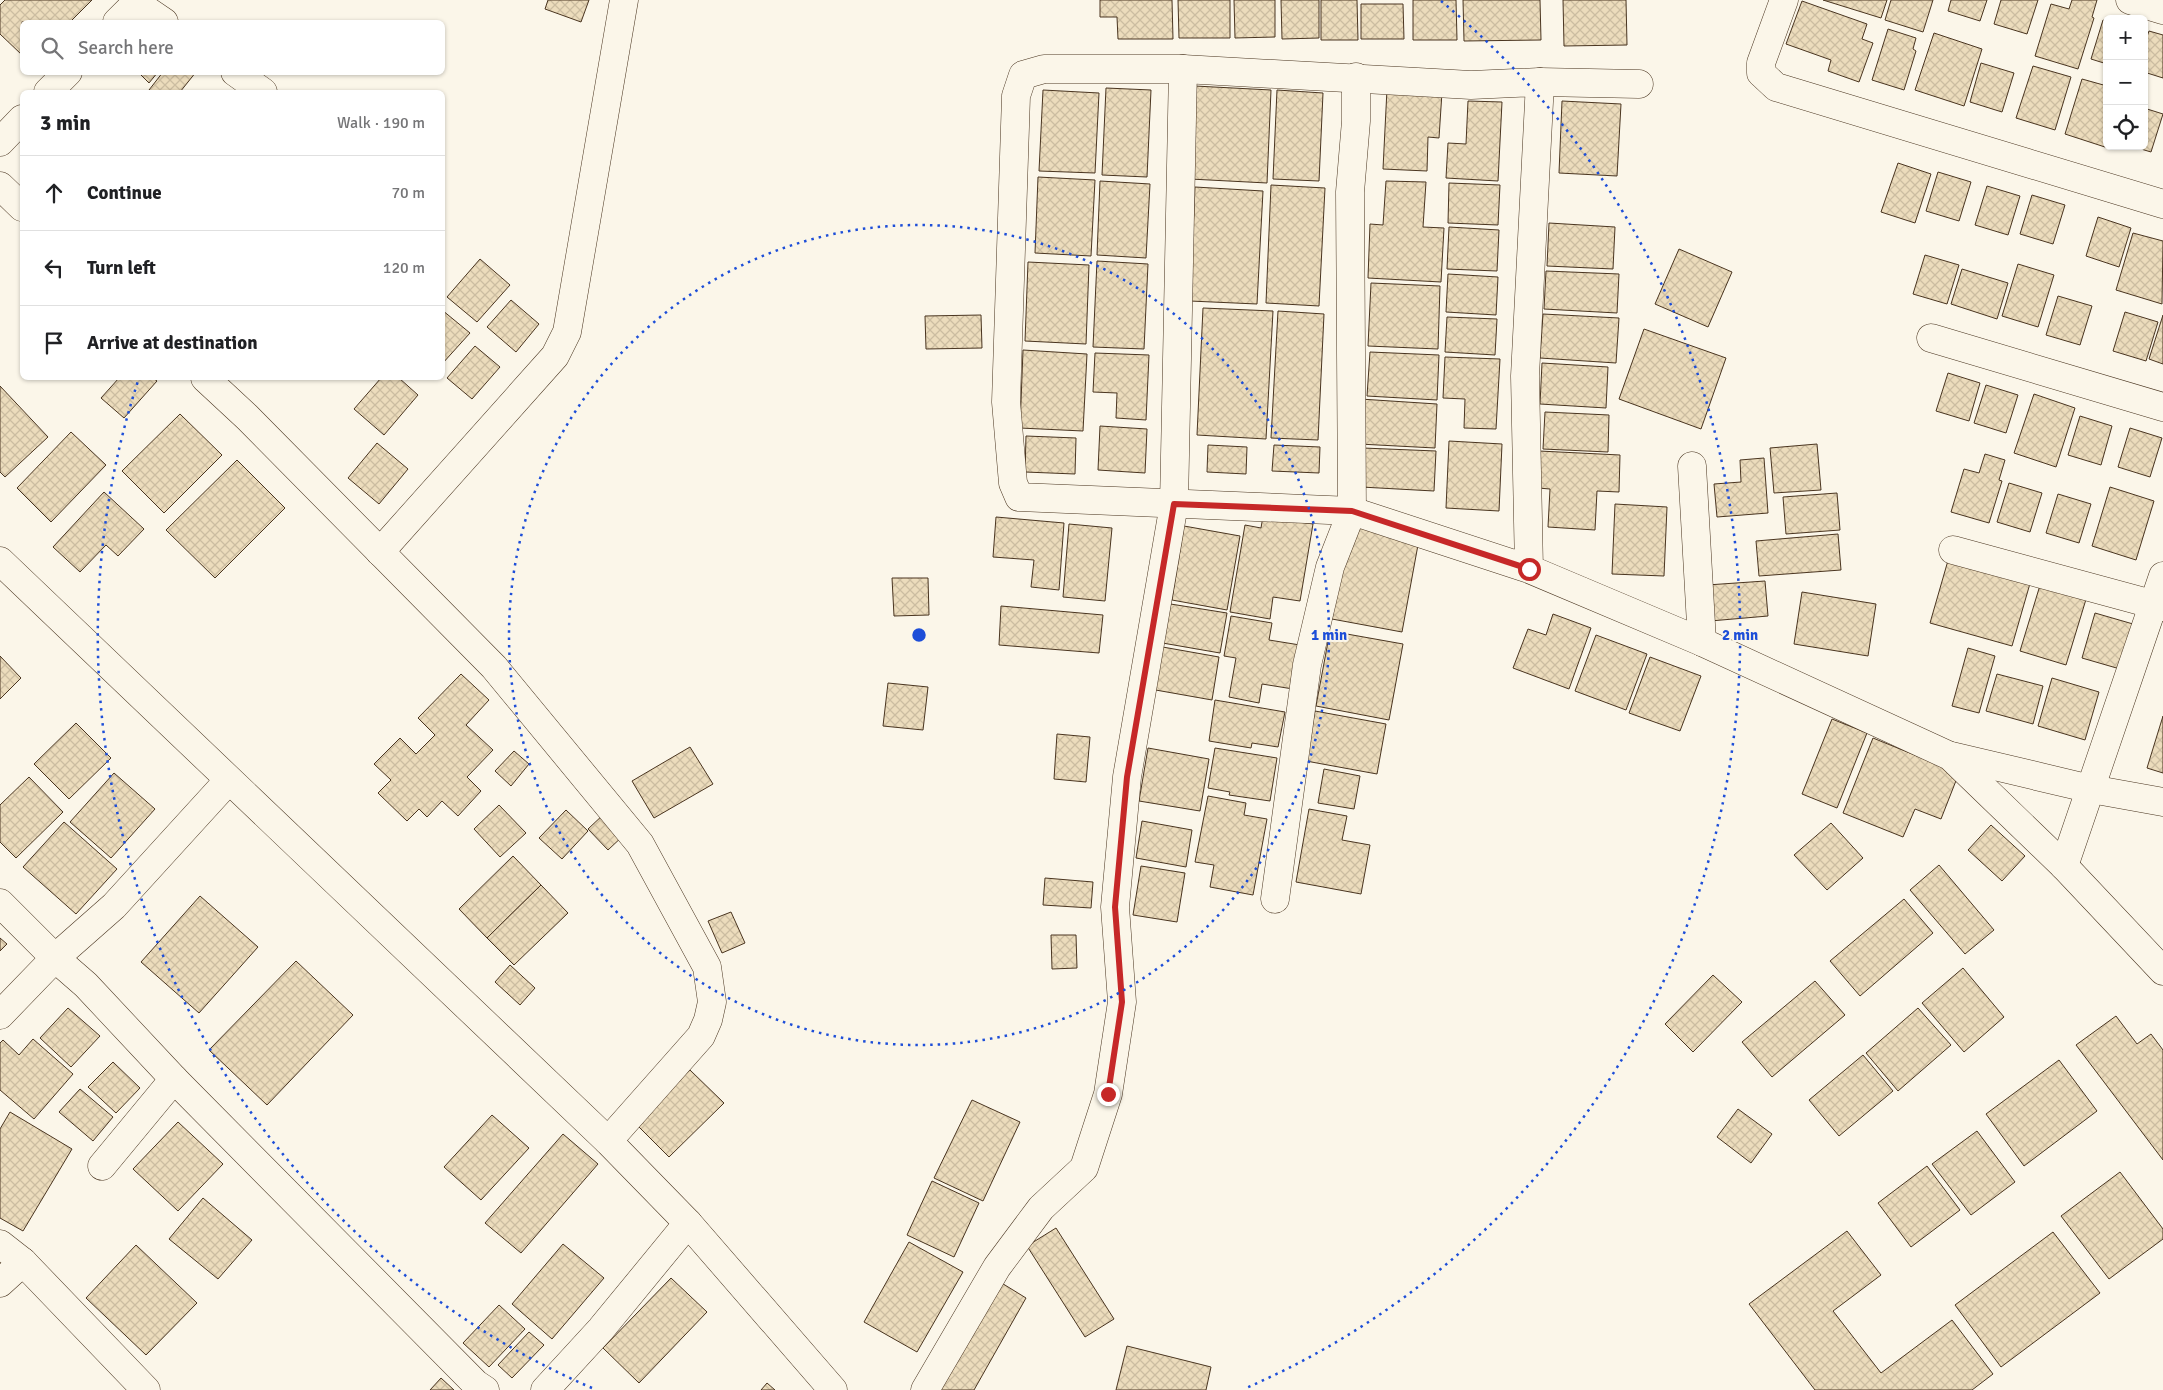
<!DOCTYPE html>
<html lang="en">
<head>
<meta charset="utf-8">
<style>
	body { margin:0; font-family:Signika,sans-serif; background:#f6f6f6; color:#202124 }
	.controls { position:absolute; right:15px; top:15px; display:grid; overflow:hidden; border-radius:8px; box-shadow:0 1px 4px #0004 }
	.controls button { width:45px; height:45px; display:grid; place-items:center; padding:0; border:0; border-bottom:1px solid #e0e0e0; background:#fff; color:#202124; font:25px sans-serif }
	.stop { position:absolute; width:15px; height:15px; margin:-11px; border:4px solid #c62828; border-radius:50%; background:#fff }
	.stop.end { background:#c62828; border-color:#fff; box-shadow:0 1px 5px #0008 }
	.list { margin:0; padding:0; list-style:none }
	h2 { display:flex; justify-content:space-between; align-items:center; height:65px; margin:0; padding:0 20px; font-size:21px }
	h2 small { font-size:16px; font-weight:400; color:#757577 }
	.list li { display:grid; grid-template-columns:32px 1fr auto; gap:15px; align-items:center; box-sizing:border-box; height:75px; padding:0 20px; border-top:1px solid #e0e0e0 }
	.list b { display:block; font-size:19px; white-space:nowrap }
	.list em { font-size:16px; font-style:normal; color:#757577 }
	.icon { flex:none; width:28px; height:28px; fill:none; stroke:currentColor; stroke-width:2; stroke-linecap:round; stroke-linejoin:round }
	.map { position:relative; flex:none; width:2163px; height:1390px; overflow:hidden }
	.search { position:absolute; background:#fff; box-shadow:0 1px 4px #0004; left:20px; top:20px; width:425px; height:55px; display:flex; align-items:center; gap:12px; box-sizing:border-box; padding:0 18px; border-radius:8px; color:#757577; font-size:19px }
	.panel { position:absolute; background:#fff; box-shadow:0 1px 4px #0004; left:20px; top:90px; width:425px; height:290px; border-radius:8px }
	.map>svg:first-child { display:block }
</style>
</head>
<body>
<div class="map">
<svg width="2163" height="1390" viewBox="0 0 2163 1390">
	<defs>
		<pattern id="building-cross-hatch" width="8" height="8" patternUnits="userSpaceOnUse" patternTransform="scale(1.25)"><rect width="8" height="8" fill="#ecdcbc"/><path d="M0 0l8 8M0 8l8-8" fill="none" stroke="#ccbda1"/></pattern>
	</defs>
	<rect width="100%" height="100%" fill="#fbf6e9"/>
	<g fill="url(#building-cross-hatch)" stroke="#4a3520">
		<path d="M5,0H92L70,22H22V55L0,34V5Z"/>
		<path d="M548,0H589L581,22L545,9Z"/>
		<path d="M1100,0H1172L1173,39H1118L1117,17H1100Z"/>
		<path d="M1178,0H1230V38H1179Z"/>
		<path d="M1234,0H1275V37L1235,38Z"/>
		<path d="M1281,0H1319V38L1282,39Z"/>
		<path d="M1321,0H1357L1358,40H1321Z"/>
		<path d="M1413,0H1456L1457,40H1413Z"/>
		<path d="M1463,0H1540L1541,40L1464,41Z"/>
		<path d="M1563,0H1626L1627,45L1564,46Z"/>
		<path d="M1823,0H1887L1881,18Z"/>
		<path d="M1891,0H1933L1923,32L1885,20Z"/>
		<path d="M1951,0H1987L1980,21L1948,11Z"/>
		<path d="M2001,0H2038L2027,34L1994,24Z"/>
		<path d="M2072,0H2097L2092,17L2094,18L2078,69L2035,56L2051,4L2069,9Z"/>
		<path d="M1802,1L1867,24L1862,39L1873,43L1859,82L1828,71L1831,60L1786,44Z"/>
		<path d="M1361,4H1403L1404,39H1361Z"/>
		<path d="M2103,20L2107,21V64L2091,59Z"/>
		<path d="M1888,29L1916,38L1913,49L1916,51L1904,90L1872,80Z"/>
		<path d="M2149,31L2163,35V78L2144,72V45Z"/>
		<path d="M1934,33L1982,49L1964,106L1915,90Z"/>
		<path d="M1981,63L2014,73L2002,112L1970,102Z"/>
		<path d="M2033,66L2071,77L2055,130L2016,118Z"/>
		<path d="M138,72H158L149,83Z"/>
		<path d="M163,72H196L180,92H152L149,90Z"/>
		<path d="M2082,79L2107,86L2108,148L2065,134Z"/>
		<path d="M1195,86L1271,90L1267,183L1190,179Z"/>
		<path d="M1106,88L1151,90L1147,177L1102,175Z"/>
		<path d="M1387,89L1442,92L1439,138L1428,137L1427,171L1383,169Z"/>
		<path d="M1043,90L1099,93L1095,173L1039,171Z"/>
		<path d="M1277,90L1323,93L1319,181L1273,179Z"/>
		<path d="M1468,101L1502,102L1498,181L1446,178L1448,143L1466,144Z"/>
		<path d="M1562,101L1621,104L1617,176L1559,173Z"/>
		<path d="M2144,108L2163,114L2151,152L2131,146H2144Z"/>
		<path d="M1898,163L1931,174L1915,223L1881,212Z"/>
		<path d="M1938,172L1971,182L1959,221L1926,211Z"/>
		<path d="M1038,177L1095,180L1091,256L1035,253Z"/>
		<path d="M1100,181L1150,184L1146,258L1097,255Z"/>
		<path d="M1386,181L1426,182L1423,227L1444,228L1441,282L1368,278L1370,224L1383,225Z"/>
		<path d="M1449,183L1500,185L1498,225L1448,223Z"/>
		<path d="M1271,185L1325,188L1319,306L1266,303Z"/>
		<path d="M1987,186L2020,196L2008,235L1975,225Z"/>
		<path d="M1195,187L1263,191L1257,304L1190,301Z"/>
		<path d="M2032,195L2065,205L2053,244L2020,234Z"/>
		<path d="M2098,217L2131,228L2119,267L2086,256Z"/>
		<path d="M1549,223L1615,227L1613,269L1547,266Z"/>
		<path d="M1449,227L1499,230L1497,271L1447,269Z"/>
		<path d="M2133,233L2163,241L2162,304L2116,290Z"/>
		<path d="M1679,249L1732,272L1708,327L1655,304Z"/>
		<path d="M1925,255L1959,265L1947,304L1913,294Z"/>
		<path d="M480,259L510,285L477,322L447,297Z"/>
		<path d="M1097,261L1148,264L1144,349L1093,347Z"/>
		<path d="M1028,262L1089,265L1086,344L1025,341Z"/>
		<path d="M2018,264L2054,275L2038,327L2002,316Z"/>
		<path d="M1962,269L2008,283L1997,319L1951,304Z"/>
		<path d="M1546,271L1619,274L1617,313L1544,309Z"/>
		<path d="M1448,274L1498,277L1496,315L1446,312Z"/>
		<path d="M1371,283L1440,286L1438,349L1368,346Z"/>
		<path d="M2058,296L2092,306L2080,345L2046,335Z"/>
		<path d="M511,300L539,324L516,352L487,327Z"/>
		<path d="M1203,308L1273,311L1266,439L1197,435Z"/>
		<path d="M442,310L470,333L442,364Z"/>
		<path d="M1278,311L1324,314L1318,440L1271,438Z"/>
		<path d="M2125,312L2158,322L2146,361L2113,351Z"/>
		<path d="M1543,314L1619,318L1616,363L1540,358Z"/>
		<path d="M981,315L982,348L926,349L925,316Z"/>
		<path d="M2163,315V364L2149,359Z"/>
		<path d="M1447,317L1497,319L1495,355L1445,352Z"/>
		<path d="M1644,329L1726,358L1701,429L1619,399Z"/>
		<path d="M475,346L500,367L472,399L447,378Z"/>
		<path d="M1023,350L1087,354L1083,431L1020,428Z"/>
		<path d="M1370,352L1439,355L1437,400L1367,396Z"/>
		<path d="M1095,353L1149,355L1146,420L1116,418L1117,393L1093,392Z"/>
		<path d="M1445,357L1500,359L1496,429L1464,428L1465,399L1443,398Z"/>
		<path d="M1542,363L1608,367L1606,408L1540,404Z"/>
		<path d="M1948,373L1980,383L1969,421L1936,411Z"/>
		<path d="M119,378H153L157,381L124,418L101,398Z"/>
		<path d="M381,378H399L418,395L384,435L354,409Z"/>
		<path d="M1986,385L2018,395L2006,433L1974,423Z"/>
		<path d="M0,386L48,437L5,477L0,472Z"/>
		<path d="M2034,394L2075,408L2056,467L2014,453Z"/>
		<path d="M1360,399L1437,404L1435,448L1359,444Z"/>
		<path d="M1545,412L1609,415L1608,452L1543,449Z"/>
		<path d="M180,414L222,455L164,513L122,471Z"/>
		<path d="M2080,416L2112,426L2101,465L2068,455Z"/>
		<path d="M1100,426L1147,429L1145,473L1098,470Z"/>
		<path d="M2130,428L2162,438L2150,477L2118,467Z"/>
		<path d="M71,432L106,465L51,522L17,488Z"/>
		<path d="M1026,436L1076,438L1075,474L1025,472Z"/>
		<path d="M1449,441L1502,444L1499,511L1446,508Z"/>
		<path d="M377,443L408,469L379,504L348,478Z"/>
		<path d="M1817,444L1821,490L1774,493L1770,448Z"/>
		<path d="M1208,445L1247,447L1246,474L1207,472Z"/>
		<path d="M1274,445L1320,447L1319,473L1272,471Z"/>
		<path d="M1363,448L1436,451L1434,491L1361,487Z"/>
		<path d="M1539,451L1620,455L1619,492L1597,491L1595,530L1548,527L1550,489L1538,488Z"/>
		<path d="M1985,454L2005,460L1999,480L2002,481L1989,523L1951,512L1964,469L1979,473Z"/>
		<path d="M1764,458L1768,513L1717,517L1714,484L1741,482L1740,460Z"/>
		<path d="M237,460L285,508L215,578L166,530Z"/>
		<path d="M2009,483L2042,493L2030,532L1997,522Z"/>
		<path d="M2110,487L2154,501L2136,560L2092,546Z"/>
		<path d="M104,492L144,529L118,556L106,545L80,572L53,547Z"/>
		<path d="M1837,493L1840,530L1786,534L1783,497Z"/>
		<path d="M2058,494L2091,504L2079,543L2046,533Z"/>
		<path d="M1615,504L1667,507L1664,576L1612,574Z"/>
		<path d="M1263,516L1313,524L1300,601L1273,597L1270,619L1230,612L1245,525L1261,528Z"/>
		<path d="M996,517L1064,523L1059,590L1031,587L1034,560L993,557Z"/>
		<path d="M1349,520L1420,534L1402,632L1332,619Z"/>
		<path d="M1069,524L1112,528L1105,601L1063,597Z"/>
		<path d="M1184,526L1240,536L1227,610L1172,600Z"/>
		<path d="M1838,534L1841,570L1759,576L1756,541Z"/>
		<path d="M1949,557L2031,580L2012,646L1930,623Z"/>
		<path d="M892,578H928L929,615L894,616Z"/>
		<path d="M1765,581L1768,616L1710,621L1707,585Z"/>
		<path d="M2041,582L2087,596L2066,665L2020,651Z"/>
		<path d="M1802,592L1876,604L1868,656L1794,644Z"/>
		<path d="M1158,602L1227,613L1220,653L1151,641Z"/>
		<path d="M1001,606L1103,615L1099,653L999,645Z"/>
		<path d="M2095,613L2133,624L2120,669L2082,658Z"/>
		<path d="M1553,614L1591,628L1569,689L1513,668L1528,629L1546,635Z"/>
		<path d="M1231,616L1272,623L1269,640L1300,645L1293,689L1262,684L1259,703L1229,697L1236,658L1224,656Z"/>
		<path d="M1330,631L1403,644L1389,720L1316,706Z"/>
		<path d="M1596,635L1647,654L1626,710L1575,691Z"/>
		<path d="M1157,646L1219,657L1212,700L1150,689Z"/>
		<path d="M1968,648L1995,656L1979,713L1952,706Z"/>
		<path d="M0,656L21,678L0,699Z"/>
		<path d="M1650,657L1701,676L1680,731L1629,713Z"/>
		<path d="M461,674L489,700L466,725L493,750L467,777L481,791L458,816L442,801L427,817L419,809L407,821L378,793L391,780L374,764L400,738L416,754L435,735L418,718Z"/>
		<path d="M1997,674L2043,686L2033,724L1986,711Z"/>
		<path d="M2052,678L2099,692L2085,740L2038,726Z"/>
		<path d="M888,683L928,687L923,730L883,726Z"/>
		<path d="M1215,700L1285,712L1278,747L1252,743L1251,748L1209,741Z"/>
		<path d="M1315,711L1386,724L1377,774L1306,761Z"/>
		<path d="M2163,716V773L2147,768Z"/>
		<path d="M1832,719L1867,733L1837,808L1802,794Z"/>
		<path d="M76,723L111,758L69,799L34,764Z"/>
		<path d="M1057,734L1090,737L1086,782L1054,779Z"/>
		<path d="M1873,738L1959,773L1941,819L1915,809L1903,837L1843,813Z"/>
		<path d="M690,747L713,784L654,818L632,781Z"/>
		<path d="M1148,748L1209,759L1200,811L1139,801Z"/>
		<path d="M1215,748L1277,758L1270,801L1229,795L1230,792L1208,788Z"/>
		<path d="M514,751L529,764L511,786L495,771Z"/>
		<path d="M1324,769L1360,776L1354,809L1318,803Z"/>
		<path d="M114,773L155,809L111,858L70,822Z"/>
		<path d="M29,777L63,812L16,858L0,842V805Z"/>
		<path d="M1208,796L1246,803L1244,815L1267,819L1253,895L1210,887L1214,865L1195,862Z"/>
		<path d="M499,805L526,833L500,857L474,829Z"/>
		<path d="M1309,809L1347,816L1342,840L1370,845L1361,894L1296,882Z"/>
		<path d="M566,810L588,831L562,859L539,838Z"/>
		<path d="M605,813L625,834L608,850L588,829Z"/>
		<path d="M1142,821L1192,830L1186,867L1136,858Z"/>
		<path d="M64,822L117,869L76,914L23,867Z"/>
		<path d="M1831,823L1863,858L1827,890L1794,855Z"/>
		<path d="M1991,825L2025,856L2002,881L1968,850Z"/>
		<path d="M513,856L541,885L487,938L459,909Z"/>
		<path d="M1939,865L1994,930L1965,954L1910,890Z"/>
		<path d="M1141,866L1185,873L1177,922L1133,915Z"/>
		<path d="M1045,878L1093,882L1091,908L1043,905Z"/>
		<path d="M541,885L568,913L514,965L487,938Z"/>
		<path d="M200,896L258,947L199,1013L141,962Z"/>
		<path d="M1904,899L1933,933L1860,996L1830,961Z"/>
		<path d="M731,912L745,943L722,953L708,921Z"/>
		<path d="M1051,935H1076L1077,968L1052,969Z"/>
		<path d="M0,938L7,944L0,951Z"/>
		<path d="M296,961L353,1015L267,1105L209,1050Z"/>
		<path d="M510,965L535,988L520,1005L495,982Z"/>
		<path d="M1963,968L2004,1017L1964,1052L1922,1003Z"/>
		<path d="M1713,975L1742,1002L1693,1052L1665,1024Z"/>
		<path d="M1815,981L1845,1015L1772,1077L1742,1042Z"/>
		<path d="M68,1008L100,1036L71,1067L40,1038Z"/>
		<path d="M1918,1008L1951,1045L1898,1091L1866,1053Z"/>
		<path d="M2116,1016L2137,1044L2151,1034L2163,1050V1160L2076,1045Z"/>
		<path d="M33,1039L73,1074L34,1119L0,1090V1043L3,1040L19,1055Z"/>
		<path d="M1863,1055L1893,1091L1839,1136L1809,1100Z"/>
		<path d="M2059,1060L2097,1111L2024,1166L1986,1114Z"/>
		<path d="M113,1062L140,1088L116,1113L88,1087Z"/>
		<path d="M690,1070L724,1103L669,1157L636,1124Z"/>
		<path d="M80,1089L113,1117L93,1141L59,1112Z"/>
		<path d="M972,1100L1020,1122L983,1201L934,1178Z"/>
		<path d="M1738,1109L1772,1134L1751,1163L1717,1137Z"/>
		<path d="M10,1112L72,1149L23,1231L0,1218V1129Z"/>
		<path d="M492,1115L529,1148L481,1200L444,1167Z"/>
		<path d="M178,1122L223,1164L178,1211L133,1169Z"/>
		<path d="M1977,1131L2015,1182L1971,1215L1932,1164Z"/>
		<path d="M563,1134L598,1164L521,1253L485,1223Z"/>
		<path d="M1927,1166L1960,1210L1911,1247L1878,1203Z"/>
		<path d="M2120,1172L2163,1229V1239L2109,1279L2061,1216Z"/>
		<path d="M932,1181L979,1203L954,1257L907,1235Z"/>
		<path d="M203,1198L252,1240L218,1279L169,1239Z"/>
		<path d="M1056,1228L1114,1319L1085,1337L1027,1246Z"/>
		<path d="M1847,1231L1881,1275L1833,1311L1881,1373L1952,1320L1993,1374L1972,1390H1815L1749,1304Z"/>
		<path d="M2053,1232L2100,1293L2001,1367L1955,1305Z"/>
		<path d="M909,1242L963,1272L917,1352L864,1322Z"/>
		<path d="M563,1244L604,1278L552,1339L512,1304Z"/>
		<path d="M136,1245L197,1303L146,1355L86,1298Z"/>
		<path d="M671,1278L707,1312L639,1383L603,1348Z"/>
		<path d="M1000,1282L1026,1298L974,1390H939Z"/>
		<path d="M499,1305L525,1329L489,1367L463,1343Z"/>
		<path d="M529,1332L544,1345L512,1378L498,1365Z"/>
		<path d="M1127,1346L1211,1367L1206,1390H1116Z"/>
		<path d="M441,1378L454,1390H430Z"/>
		<path d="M767,1383L775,1390H761Z"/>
	</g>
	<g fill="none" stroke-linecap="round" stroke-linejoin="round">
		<defs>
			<g id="minor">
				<path d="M1784,0L1761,63V73L1776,87L2163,204"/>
				<path d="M2130,0L2163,10"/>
				<path d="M136,3L164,22"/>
				<path d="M117,22L139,0"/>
				<path d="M235,72L263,92"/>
				<path d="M1540,82L1639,84"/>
				<path d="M48,92L68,72"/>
				<path d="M0,142L22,119"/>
				<path d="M0,186L22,207"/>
				<path d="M1931,338L2163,407"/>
				<path d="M205,378L247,417L494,667L640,844L707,967L712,1002L708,1020L701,1036L608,1141"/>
				<path d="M1692,466L1702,642"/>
				<path d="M1953,550L2163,607"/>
				<path d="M380,552L555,356L567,332L624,0"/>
				<path d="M0,561L608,1141L688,1223L833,1390"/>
				<path d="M1529,569L1525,376L1540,82L1471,85L1183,69H1044L1023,75L1016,96L1006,402L1013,483L1019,497L1352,511L1529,569L1702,642L1950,756L2064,866L2163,971"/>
				<path d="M1952,756L2091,789L2163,802"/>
				<path d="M228,781L114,906L55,958L86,985L174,1079L476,1384L485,1390"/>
				<path d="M2064,866L2163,576"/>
				<path d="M1275,899L1307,665L1330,567L1352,511L1350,192L1356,121V77"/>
				<path d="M0,903L55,958L0,1015"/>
				<path d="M102,1166L174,1079"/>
				<path d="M0,1244L23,1262L146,1390"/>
				<path d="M0,1283L23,1262"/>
				<path d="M545,1390L601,1329L688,1223"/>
				<path d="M925,1390L997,1267L1041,1208L1084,1168L1108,1094L1122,1002L1115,907L1127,777L1174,504L1183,69"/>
			</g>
		</defs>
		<use href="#minor" stroke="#4a3520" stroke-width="29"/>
		<use href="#minor" stroke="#fbf6e9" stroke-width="28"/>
	</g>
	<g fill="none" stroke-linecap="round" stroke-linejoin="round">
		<path stroke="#c62828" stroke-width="6" d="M1108,1094L1122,1002L1115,907L1127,777L1174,504L1352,511L1529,569"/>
	</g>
	<g fill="none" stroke="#1d4ed8" stroke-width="2.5" stroke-dasharray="2.5 5">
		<circle cx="919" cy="635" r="410"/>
		<path d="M592 1388A821 821 0 0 1 138 381M1441 1A821 821 0 0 1 1246 1388"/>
	</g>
	<circle cx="919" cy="635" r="8" fill="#1d4ed8" stroke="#fbf6e9" stroke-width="2.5"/>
	<g font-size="15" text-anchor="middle" font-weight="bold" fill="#1d4ed8" stroke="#fbf6e9" stroke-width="4" stroke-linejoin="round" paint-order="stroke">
		<text x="1329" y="640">1 min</text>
		<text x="1740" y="640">2 min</text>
	</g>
</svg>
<div class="controls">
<button>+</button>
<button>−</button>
<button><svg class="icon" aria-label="locate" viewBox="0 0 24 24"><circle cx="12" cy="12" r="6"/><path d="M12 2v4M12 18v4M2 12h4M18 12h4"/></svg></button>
</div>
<div class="stop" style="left:1529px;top:569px"></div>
<div class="stop end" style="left:1108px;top:1094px"></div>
<div class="search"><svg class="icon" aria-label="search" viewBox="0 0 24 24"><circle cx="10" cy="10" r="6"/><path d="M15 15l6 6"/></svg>Search here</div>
<section class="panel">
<h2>3 min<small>Walk · 190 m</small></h2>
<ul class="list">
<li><svg class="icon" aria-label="ahead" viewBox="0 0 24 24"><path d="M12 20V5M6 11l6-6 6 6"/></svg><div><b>Continue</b></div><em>70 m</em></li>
<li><svg class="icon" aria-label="left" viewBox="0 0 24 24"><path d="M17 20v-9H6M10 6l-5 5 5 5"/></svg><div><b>Turn left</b></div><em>120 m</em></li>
<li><svg class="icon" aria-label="arrive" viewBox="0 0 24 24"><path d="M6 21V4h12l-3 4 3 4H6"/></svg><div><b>Arrive at destination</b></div></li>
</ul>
</section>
</div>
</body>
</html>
